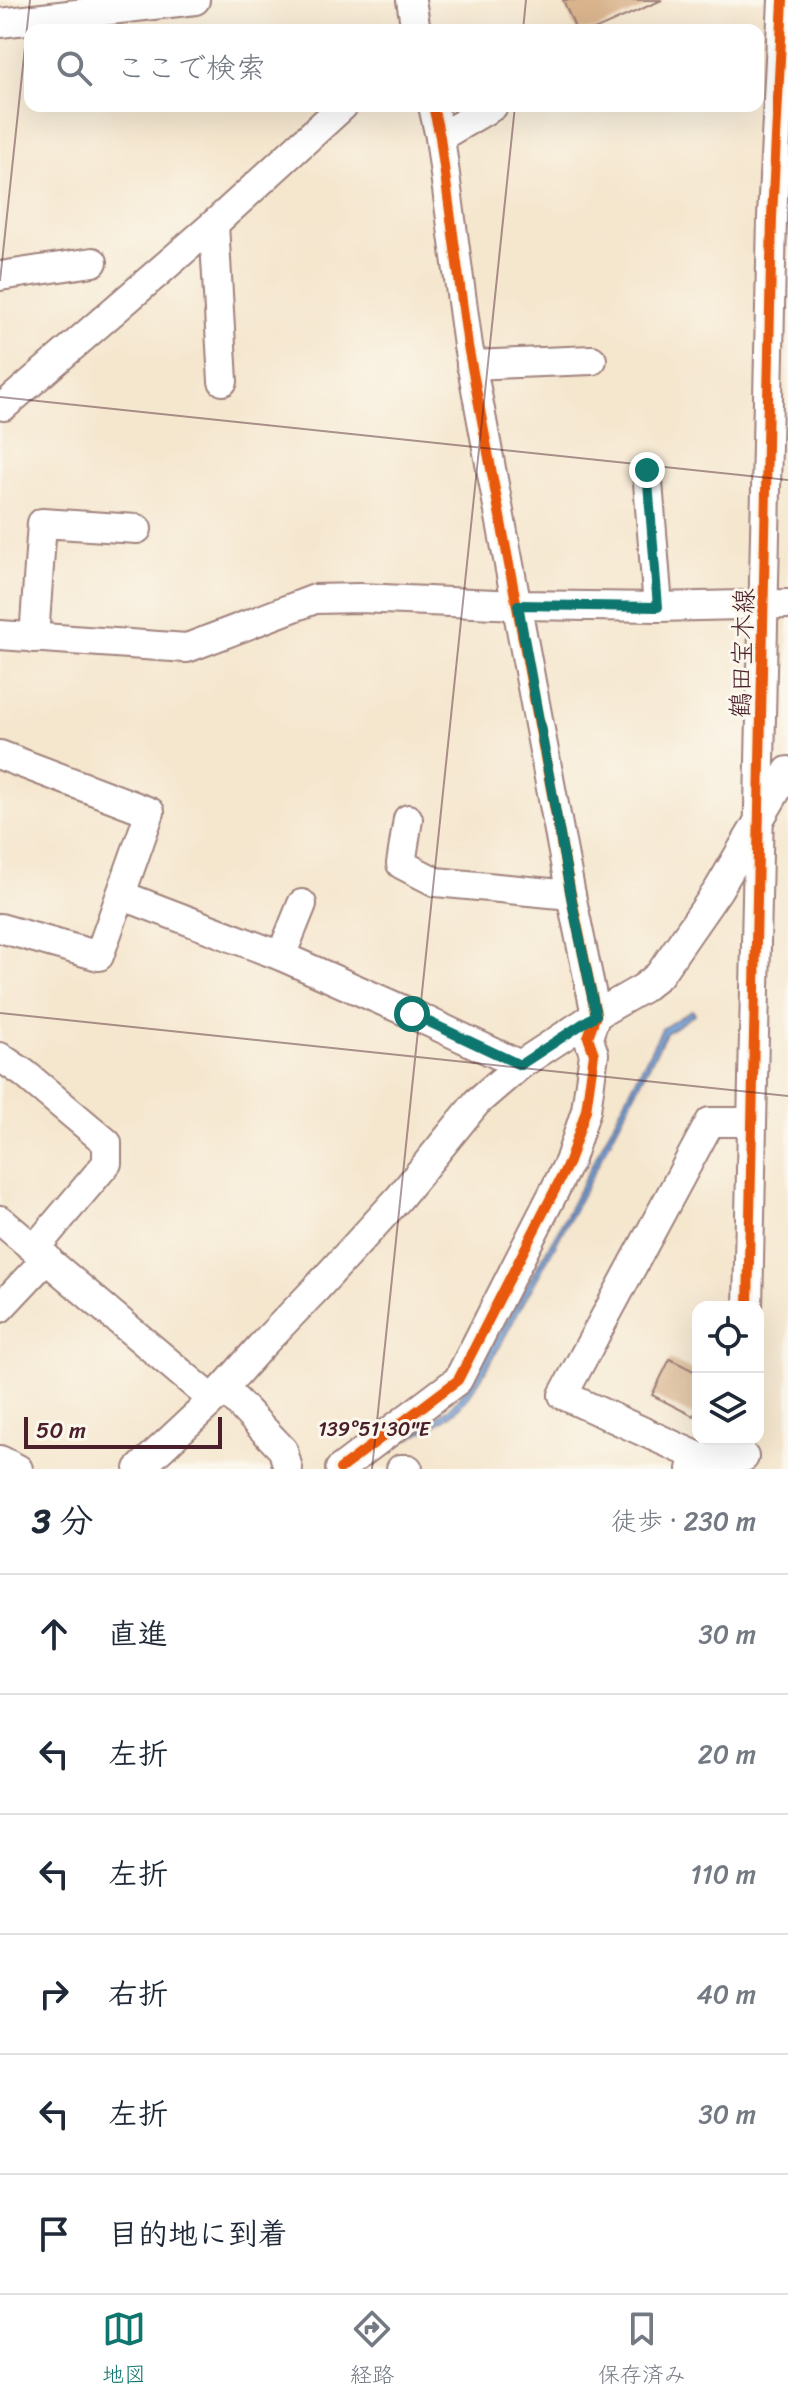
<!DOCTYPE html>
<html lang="ja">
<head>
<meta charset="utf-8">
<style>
	body { margin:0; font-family:Sriracha,"Klee One",sans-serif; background:#f6f6f7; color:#1f2937 }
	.controls { position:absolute; right:24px; bottom:24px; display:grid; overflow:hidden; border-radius:16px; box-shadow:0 8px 32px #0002 }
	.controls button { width:72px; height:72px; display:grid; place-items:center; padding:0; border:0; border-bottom:2px solid #e0e1e3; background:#fff; color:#1f2937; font:40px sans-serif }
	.scale { position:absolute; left:24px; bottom:20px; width:198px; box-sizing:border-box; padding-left:8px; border:4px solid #4a1f2b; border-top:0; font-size:22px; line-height:28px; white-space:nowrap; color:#4a1f2b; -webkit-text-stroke:6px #fbf7ec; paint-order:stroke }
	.stop { position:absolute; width:24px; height:24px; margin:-18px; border:6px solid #0f766e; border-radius:50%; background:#fff }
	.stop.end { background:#0f766e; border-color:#fff; box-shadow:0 2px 8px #0008 }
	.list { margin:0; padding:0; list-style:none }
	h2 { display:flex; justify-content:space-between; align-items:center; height:104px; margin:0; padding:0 32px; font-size:34px }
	h2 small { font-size:26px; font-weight:400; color:#747a83 }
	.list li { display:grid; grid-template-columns:52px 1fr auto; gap:24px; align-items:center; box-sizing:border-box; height:120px; padding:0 32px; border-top:2px solid #e0e1e3 }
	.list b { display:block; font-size:30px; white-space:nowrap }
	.list em { font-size:26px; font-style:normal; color:#747a83 }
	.icon { flex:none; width:44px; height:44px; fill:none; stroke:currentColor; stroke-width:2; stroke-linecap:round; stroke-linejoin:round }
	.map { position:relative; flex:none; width:788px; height:1469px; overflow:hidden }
	.search { position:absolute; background:#fff; box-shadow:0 8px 32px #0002; left:24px; right:24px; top:24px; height:88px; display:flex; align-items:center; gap:20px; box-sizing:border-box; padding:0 28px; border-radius:16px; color:#747a83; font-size:30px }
	.sheet { height:824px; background:#fff }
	nav { display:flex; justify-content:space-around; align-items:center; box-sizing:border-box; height:112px; border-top:2px solid #e0e1e3; background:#fff; font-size:22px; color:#747a83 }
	nav a { display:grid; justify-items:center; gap:4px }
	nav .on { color:#0f766e }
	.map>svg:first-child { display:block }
</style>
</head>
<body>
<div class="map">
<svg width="788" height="1469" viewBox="0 0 788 1469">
	<rect width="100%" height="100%" fill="#fbf7ec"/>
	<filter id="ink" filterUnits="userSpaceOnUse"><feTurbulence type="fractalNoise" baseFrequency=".0125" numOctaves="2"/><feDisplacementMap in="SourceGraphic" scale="16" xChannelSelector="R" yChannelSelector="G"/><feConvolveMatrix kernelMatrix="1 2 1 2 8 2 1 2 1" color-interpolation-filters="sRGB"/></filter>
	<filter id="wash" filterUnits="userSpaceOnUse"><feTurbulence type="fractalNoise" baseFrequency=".006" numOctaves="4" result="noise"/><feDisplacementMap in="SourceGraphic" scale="32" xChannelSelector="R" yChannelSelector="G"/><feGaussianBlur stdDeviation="1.8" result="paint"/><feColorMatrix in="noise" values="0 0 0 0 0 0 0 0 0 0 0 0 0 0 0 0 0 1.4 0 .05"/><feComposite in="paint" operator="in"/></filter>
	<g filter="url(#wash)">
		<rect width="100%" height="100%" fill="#f5e6ce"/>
		<path fill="#6fa0d9" stroke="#5c6082" stroke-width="2" d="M692,1010L695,1014L666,1033C618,1125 572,1218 521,1307C503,1338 484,1380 460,1406C434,1434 390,1440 365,1469H358L373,1452L431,1421L451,1407L476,1374L560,1227L662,1029Z"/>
		<g id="blocks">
			<g fill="#d9b48d">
				<path d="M563,0H662L594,30H576Z"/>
				<path d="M670,1359L698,1373V1408L693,1416L652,1395Z"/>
			</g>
		</g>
	</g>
	<g filter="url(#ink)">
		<use href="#blocks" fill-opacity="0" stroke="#a0827c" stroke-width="2"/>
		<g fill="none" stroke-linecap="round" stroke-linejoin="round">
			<defs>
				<g id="minor">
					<path d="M411,0L416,30"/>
					<path d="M0,23L195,0"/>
					<path d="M440,137L493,106"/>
					<path d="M214,224L223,381"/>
					<path d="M0,276L93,262"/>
					<path d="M471,365L592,360"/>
					<path d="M4,406L214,224L343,106"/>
					<path d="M647,470L658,607"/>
					<path d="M0,635L187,648L315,599L360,598L518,605L658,607L788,604"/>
					<path d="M34,638L42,523L137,529"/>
					<path d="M0,755L150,812L99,956L0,928"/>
					<path d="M408,819L401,864L436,882L571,895"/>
					<path d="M121,895L281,956L412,1014L520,1065"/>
					<path d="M281,956L302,904"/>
					<path d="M0,1057L25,1074L107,1143V1163L35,1248"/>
					<path d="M0,1220L213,1400"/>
					<path d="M748,1307L772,217L783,0"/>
					<path d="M0,1308L47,1258"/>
					<path d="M224,1388L283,1450L288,1469"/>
					<path d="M699,1457H744"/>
					<path d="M0,1460L18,1469"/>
					<path d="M139,1469L213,1400L261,1346L315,1290L399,1198L477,1102L520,1065L596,1015L643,988L659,975L718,890L788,771"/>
					<path d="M340,1469L458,1380L569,1162L586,1110L594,1054L588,1037L596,1015L571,895L468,346L440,137L433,106"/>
					<path d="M401,1469H408"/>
					<path d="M692,1469L699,1457L563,1395L710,1122H752"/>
				</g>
			</defs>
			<use href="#minor" stroke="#a0827c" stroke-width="32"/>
			<use href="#minor" stroke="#fff" stroke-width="28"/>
			<defs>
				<g id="cycleway">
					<path d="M748,1307L772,217L783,0"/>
					<path d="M340,1469L458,1380L569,1162L586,1110L594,1054L588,1037L596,1015L571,895L468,346L440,137L433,106"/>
				</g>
			</defs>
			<use href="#cycleway" stroke="#fbf7ec" stroke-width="15"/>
			<use href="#cycleway" stroke="#e8590c" stroke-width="10"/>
		</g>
	</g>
	<g fill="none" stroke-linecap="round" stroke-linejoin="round" filter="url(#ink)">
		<path stroke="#0f766e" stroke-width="10" d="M412,1014L520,1065L596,1015L573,907L518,605L658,607L647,470"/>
	</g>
	<path fill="none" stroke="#4a1f2b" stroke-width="2" stroke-opacity="0.45" d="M523,30L526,0M0,281L30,0M0,397L788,480M0,1013L788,1096M372,1469L515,106"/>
	<g text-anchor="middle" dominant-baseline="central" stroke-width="6" stroke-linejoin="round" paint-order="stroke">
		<g font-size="26" fill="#4a1f2b" stroke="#fbf7ec">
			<text transform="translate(742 653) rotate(-88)">鶴田宝木線</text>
		</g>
	</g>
	<g font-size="20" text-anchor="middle" fill="#4a1f2b" stroke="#fbf7ec" stroke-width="6" stroke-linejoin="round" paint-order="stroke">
		<text x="374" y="1436">139°51'30"E</text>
	</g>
</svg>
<div class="controls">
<button><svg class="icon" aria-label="locate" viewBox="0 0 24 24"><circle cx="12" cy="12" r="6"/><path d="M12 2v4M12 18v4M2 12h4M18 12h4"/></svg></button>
<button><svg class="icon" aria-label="layers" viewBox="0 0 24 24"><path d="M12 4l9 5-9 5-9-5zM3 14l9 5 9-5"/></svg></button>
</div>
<div class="scale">50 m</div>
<div class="stop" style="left:412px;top:1014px"></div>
<div class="stop end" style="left:647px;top:470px"></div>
<div class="search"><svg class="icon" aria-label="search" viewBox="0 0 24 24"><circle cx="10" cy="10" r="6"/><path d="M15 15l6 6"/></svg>ここで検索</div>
</div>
<section class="sheet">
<h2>3 分<small>徒歩 · 230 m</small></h2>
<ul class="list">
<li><svg class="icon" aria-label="ahead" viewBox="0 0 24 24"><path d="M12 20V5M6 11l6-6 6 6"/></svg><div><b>直進</b></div><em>30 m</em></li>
<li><svg class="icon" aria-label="left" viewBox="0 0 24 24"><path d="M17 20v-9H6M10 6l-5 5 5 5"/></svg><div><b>左折</b></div><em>20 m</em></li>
<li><svg class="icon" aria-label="left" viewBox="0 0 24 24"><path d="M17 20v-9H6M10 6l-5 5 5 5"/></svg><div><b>左折</b></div><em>110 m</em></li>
<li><svg class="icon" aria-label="right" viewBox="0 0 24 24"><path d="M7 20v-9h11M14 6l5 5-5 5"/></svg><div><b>右折</b></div><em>40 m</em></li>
<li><svg class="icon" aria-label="left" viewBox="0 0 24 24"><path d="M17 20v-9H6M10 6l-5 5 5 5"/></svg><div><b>左折</b></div><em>30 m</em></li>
<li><svg class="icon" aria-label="arrive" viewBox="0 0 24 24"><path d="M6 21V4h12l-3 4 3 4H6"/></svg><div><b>目的地に到着</b></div></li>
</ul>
</section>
<nav>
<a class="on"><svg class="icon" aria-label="map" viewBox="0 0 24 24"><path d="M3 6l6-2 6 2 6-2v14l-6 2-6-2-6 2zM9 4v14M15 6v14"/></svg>地図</a>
<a><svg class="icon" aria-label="directions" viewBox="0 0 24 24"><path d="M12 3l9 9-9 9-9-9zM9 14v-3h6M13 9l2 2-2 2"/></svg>経路</a>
<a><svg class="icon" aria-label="saved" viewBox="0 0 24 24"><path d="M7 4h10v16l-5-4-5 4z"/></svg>保存済み</a>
</nav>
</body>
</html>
